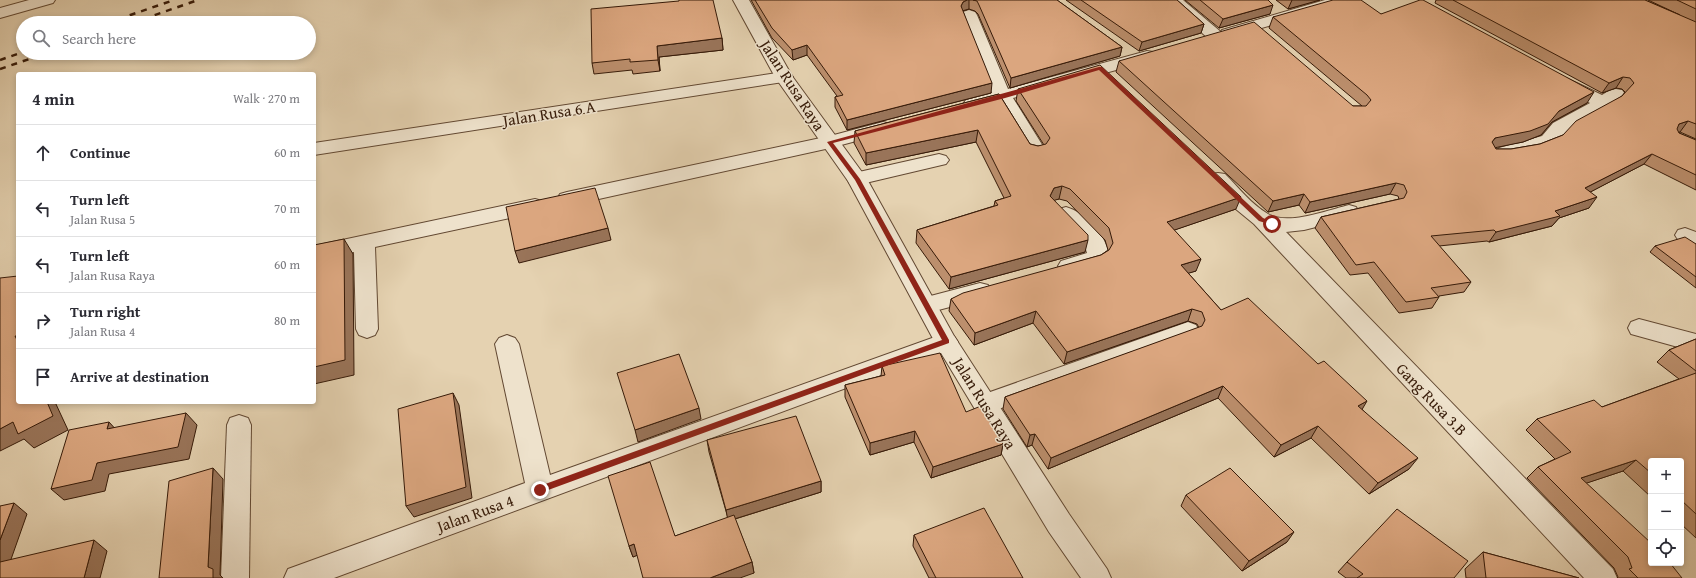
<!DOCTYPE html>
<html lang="en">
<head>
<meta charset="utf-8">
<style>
	body { margin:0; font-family:"Gentium Book Plus",serif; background:#f7f7f7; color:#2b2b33 }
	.controls { position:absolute; right:12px; bottom:12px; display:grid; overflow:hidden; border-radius:4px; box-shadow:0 2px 6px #0003 }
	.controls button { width:36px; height:36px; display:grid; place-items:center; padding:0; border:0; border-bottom:1px solid #e1e1e2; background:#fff; color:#2b2b33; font:20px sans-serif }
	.stop { position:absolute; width:12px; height:12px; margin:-9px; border:3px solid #8f2418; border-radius:50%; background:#fff }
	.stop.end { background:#8f2418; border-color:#fff; box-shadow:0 1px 4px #0008 }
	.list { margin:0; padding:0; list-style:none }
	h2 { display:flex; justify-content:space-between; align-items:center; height:52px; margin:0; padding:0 16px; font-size:17px }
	h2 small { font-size:13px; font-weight:400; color:#7c7c81 }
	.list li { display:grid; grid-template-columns:26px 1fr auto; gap:12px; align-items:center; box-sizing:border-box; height:56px; padding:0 16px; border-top:1px solid #e1e1e2 }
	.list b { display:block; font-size:15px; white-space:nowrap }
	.list p { margin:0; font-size:13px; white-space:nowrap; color:#7c7c81 }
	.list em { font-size:13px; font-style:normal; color:#7c7c81 }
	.icon { flex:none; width:22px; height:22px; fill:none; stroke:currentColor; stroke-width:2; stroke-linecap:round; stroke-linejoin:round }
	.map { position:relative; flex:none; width:1696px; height:578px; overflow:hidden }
	.search { position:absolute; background:#fff; box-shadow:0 2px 6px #0003; left:16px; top:16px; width:300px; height:44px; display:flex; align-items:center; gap:10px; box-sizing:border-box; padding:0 14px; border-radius:22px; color:#7c7c81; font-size:15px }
	.panel { position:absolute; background:#fff; box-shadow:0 2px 6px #0003; left:16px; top:72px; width:300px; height:332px; border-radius:4px }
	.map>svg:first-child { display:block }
</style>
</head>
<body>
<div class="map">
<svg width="1696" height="578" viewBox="0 0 1696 578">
	<rect width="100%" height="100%" fill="#e5d2b1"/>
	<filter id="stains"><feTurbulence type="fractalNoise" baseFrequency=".005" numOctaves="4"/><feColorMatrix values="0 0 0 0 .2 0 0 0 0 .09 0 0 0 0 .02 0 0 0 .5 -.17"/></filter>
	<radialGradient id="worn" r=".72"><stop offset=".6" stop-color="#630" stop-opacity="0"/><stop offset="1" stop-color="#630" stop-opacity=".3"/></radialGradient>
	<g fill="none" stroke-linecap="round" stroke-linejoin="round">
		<defs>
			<g id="minor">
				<path d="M29,0H55L53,3L0,18V8Z"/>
				<path d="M1165,0H1183L1221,32L1222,30L1325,0H1350L1348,3L1234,36L1224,37L1222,40L1216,41L1210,40Z"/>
				<path d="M969,10L975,12L977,15L1008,89L1147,51L1153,52L1155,56L1153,60L1013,98L1046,151L1043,155L1036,157L1029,155L997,103L972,109L966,108L963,104L966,100L992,93L961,15L963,12Z"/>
				<path d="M784,72L790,73L793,77L790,81L314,155V143Z"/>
				<path d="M1566,78L1602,95L1610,90L1616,89L1622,90L1625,94L1609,107L1567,131L1556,144L1506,158L1499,156L1496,152L1499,148L1542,136L1553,123L1590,103L1560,87L1557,83L1560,79Z"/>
				<path d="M883,122L890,124L892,128L890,132L830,148L567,206L560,204L557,199L560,194L567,192L830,136Z"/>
				<path d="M939,154L946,156L949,160L946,164L857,185L850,184L847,179L850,174Z"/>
				<path d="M1218,173L1225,174C1239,188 1251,204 1268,214C1288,226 1328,210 1349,205L1356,207L1359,212L1356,217L1304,230L1286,232L1613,569L1617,578H1584L1254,224L1237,210L1211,184L1208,179L1211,174Z"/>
				<path d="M535,199L542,201L545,206L542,211L375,247L378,329L375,335L367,338L359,335L356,329L354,252L314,260V246Z"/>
				<path d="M1066,207C1085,212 1107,236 1109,256C1101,269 1075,275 1061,271L1058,266L1061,261L1087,253L1084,243L1056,214L1059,209Z"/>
				<path d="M1685,228L1696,232V249C1687,247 1679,243 1675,235L1678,230Z"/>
				<path d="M980,283L988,285L991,291L988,297L927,313L919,311L916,305L919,299Z"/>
				<path d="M1639,319L1696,334V352L1631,334L1628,328L1631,322Z"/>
				<path d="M1188,322L1196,325L1199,331L1196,337L985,414L976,411L973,404L976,397Z"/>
				<path d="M946,333L954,336L958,342L954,348L334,578H284L288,569L525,483L495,344L499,338L507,335L515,338L519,344L550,475Z"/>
				<path d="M239,415L248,418L251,425L249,578H221L227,425L230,418Z"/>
			</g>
			<path id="tertiary" d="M733,0H749L792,76L867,179L954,336L1069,514L1107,569L1111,578H1081L1049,532L938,348L848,181L775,77Z"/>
		</defs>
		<use href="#minor" stroke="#624832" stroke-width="2"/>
		<use href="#tertiary" stroke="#624832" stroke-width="2"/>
		<use href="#minor" fill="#eee2cc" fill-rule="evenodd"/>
		<use href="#tertiary" fill="#eee2cc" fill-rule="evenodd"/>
		<g stroke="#361a08" stroke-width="2.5" stroke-dasharray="6 6" stroke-linecap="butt">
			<path d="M107,23L174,0"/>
			<path d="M132,23L198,0"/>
			<path d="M0,60L23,52"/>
			<path d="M0,69L47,53"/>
		</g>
	</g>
	<g fill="#bc8f6d" stroke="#361a08">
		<path d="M751,0H1057L1122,47L1120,56L1010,88L978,14L975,11L969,9L963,11L991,93L847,130L835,107V97L837,96L807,55L793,60L772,38Z"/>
		<path d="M1066,0H1177L1204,24L1201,33L1139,51Z"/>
		<path d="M1185,0H1268L1270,14L1219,28Z"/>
		<path d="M1276,0H1320L1288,9Z"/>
		<path d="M1436,0H1645L1680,15L1648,0H1696V139L1680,132H1679V133L1696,140V190L1644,164L1590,192L1589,208L1559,218L1552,226L1489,242L1487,241L1439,246L1471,282L1464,292L1439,296V297L1432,308L1399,313L1368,273L1350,275L1315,228L1321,217L1399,199L1398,196L1390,194L1305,213L1299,205L1268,212L1116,72L1119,61L1353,106H1362L1269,28L1273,17L1381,14L1587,103L1552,122L1541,135L1523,142L1495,147L1496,149H1511L1540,144L1563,135L1622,96L1625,92L1622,89L1616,88L1602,93L1435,3Z"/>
		<path d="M722,38L723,50L659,57L660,71L633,74L632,70L594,74L592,63Z"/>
		<path d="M1018,89L1236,209L1174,230L1196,271L1188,273L1221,310L1362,409L1409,469L1369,494L1311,438L1274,457L1218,398L1048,469L1032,445L1027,447L1003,409L1005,397L1199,328L1197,324L1188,321L1064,364L1033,323L974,345L949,311L951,299L1101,255L1108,250L1105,240L1067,201L1059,199L1054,200L1085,252L949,289L916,243L917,230L994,206L995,201L1004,198L976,142L866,165L854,143L855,131L999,94L1030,144L1038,146L1044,145L1016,101Z"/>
		<path d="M1696,244V288L1650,252L1655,246Z"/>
		<path d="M1696,339V538L1681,524V461H1651V497L1623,471L1586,483L1682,578H1617L1618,577L1614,568L1527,478L1538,467L1555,459L1526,430L1537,419L1602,407L1679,379L1657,362L1669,350Z"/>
		<path d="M882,366L966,412L1003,444L1001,455L931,478L914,442L870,455L845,397V385L881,376Z"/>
		<path d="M707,440L821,481V492L735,519L752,562L754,573L637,555L633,557L629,546L675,536L728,518L709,452Z"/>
		<path d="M1186,495L1287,542L1242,571L1181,506Z"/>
		<path d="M914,535L1023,578H929L913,546Z"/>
		<path d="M1483,552L1579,578H1466L1465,569Z"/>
		<path d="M1347,562L1454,578H1346L1338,572Z"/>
	</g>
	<g fill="#997459" stroke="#361a08">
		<path d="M967,0H969V9L962,11L961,6L963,2Z"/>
		<path d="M1292,0H1320L1288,9Z"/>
		<path d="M1273,5L1270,14L1219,28L1223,19Z"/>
		<path d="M1204,24L1201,33L1139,51L1142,42Z"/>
		<path d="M722,38L723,50L659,57L660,71L658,60L657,46Z"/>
		<path d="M807,45V55L793,60L792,50Z"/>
		<path d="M1122,47L1120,56L1010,88L1011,78Z"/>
		<path d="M1623,77L1616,88L1602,93L1609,83Z"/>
		<path d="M992,83L991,93L847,130V120Z"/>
		<path d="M1594,92L1587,103L1552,122L1541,135L1523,142L1489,149L1492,142L1495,138L1559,111Z"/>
		<path d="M1688,121L1680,132L1671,134L1679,124Z"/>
		<path d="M978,130L976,142L866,165V153Z"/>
		<path d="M1652,154L1644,164L1577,199L1585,188Z"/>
		<path d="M1396,183L1390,194L1305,213L1310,202Z"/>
		<path d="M1062,186L1059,199L1052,201L1050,196L1054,188Z"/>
		<path d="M1304,194L1299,205L1268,212L1273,201Z"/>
		<path d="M1241,197L1236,209L1163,234L1167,222Z"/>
		<path d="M1597,197L1589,208L1559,218L1552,226L1489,242L1496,232L1555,211Z"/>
		<path d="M608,228L611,240L519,263L515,251Z"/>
		<path d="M344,239L353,254L354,375L314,384V367Z"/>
		<path d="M1088,240L1085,252L949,289L951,277Z"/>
		<path d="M1201,259L1196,271L1176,277L1181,265Z"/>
		<path d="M1192,309L1188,321L1064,364L1067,352Z"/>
		<path d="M1036,311L1033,323L974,345L975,333Z"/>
		<path d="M15,336H18V342Z"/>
		<path d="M1223,386L1218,398L1048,469L1051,458Z"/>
		<path d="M453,393L459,405L472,498L414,517L406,506Z"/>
		<path d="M1367,401L1360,413L1358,406Z"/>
		<path d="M47,402H55L68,430L34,448L24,439L0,451V429Z"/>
		<path d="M699,408L701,419L638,442L635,430Z"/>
		<path d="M186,413L197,425L189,459L109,474L105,491L64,500L51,489Z"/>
		<path d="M109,422L120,434L107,429Z"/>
		<path d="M1318,426L1311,438L1274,457L1281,445Z"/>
		<path d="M915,431L914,442L870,455V443Z"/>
		<path d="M1035,434L1032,445L1027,447L1030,435Z"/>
		<path d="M1003,444L1001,455L931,478L933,467Z"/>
		<path d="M1418,458L1409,469L1369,494L1378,483Z"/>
		<path d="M1636,460L1623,471L1569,489L1581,478Z"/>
		<path d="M213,468L223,479L220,575L223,578H213L208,567Z"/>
		<path d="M821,481V492L728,521L726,510Z"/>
		<path d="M14,503L27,514L9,565L0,568V540Z"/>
		<path d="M1294,532L1287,542L1242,571L1249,561Z"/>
		<path d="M94,540L107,551L100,578H84Z"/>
		<path d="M634,544L638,555L633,557L629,546Z"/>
		<path d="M752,562L754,573L740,578H710Z"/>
	</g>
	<g fill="#dba67f" stroke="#361a08">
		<path d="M679,0H713L722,38L657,46L658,60L630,62V59L592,63L591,9L679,1Z"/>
		<path d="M755,0H967L963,2L961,6L992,83L847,120L835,97L843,95L807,45L792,50L772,28Z"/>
		<path d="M973,0H1057L1122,47L1011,78L979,5L977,1Z"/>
		<path d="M1081,0H1177L1204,24L1142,42Z"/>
		<path d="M1200,0H1268L1273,5L1223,19Z"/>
		<path d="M1333,0H1361L1381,14L1420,0H1423L1594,92L1559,111L1548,124L1530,131L1495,138L1492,142L1496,149H1511L1540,144L1563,135L1576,121L1622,96L1634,83L1630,78L1623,77L1609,83L1453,0H1645L1696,22V124L1688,121L1679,124L1677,129L1679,133L1696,140V175L1652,154L1585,188L1597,197L1555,211L1560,216L1496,232L1494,230L1431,236L1471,282L1431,288L1439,297L1406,302L1374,262L1356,265L1321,217L1404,198L1407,192L1404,185L1396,183L1310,202L1304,194L1273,201L1119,61L1254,22L1353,106H1366L1371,100L1367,95L1273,17Z"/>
		<path d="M1677,0H1696V9Z"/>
		<path d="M1100,65L1241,197L1167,222L1201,259L1181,265L1221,310L1248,298L1318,364L1324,361L1367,401L1358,406L1418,458L1378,483L1318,426L1281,445L1223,386L1051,458L1035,434L1030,435L1005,397L1202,326L1205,320L1202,312L1192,309L1067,352L1036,311L975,333L951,299L963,293L1101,255L1109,250L1113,243L1109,228L1070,189L1062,186L1054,188L1050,196L1088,235V240L951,277L917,230L998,205L995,201L1011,196L978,130L866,153L855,131L999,94L1030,144L1038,146L1046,144L1050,138L1018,89Z"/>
		<path d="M595,188L608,228L515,251L506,207Z"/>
		<path d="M1685,237L1696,244V277L1655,246Z"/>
		<path d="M344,239L345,360L314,367V245Z"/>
		<path d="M18,276V336H15L18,342V402H47L53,416L18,434L13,422L0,429V278Z"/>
		<path d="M1696,339V371L1669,350Z"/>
		<path d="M940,353L966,412L981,406L1003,444L933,467L915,431L870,443L845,385L885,375L882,366Z"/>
		<path d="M679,354L699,408L635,430L617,373Z"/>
		<path d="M1696,373V514L1681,500V461H1651V473L1636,460L1581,478L1651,543V563H1670L1682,578H1638L1629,569L1632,568L1628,557L1538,467L1571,452L1537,419L1594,400L1602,407Z"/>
		<path d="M453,393L466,487L406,506L398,409Z"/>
		<path d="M186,413L178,447L97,463L92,480L51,489L69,430L109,422L107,429Z"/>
		<path d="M796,416L821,481L726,510L707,440Z"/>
		<path d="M650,462L675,536L734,515L752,562L710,578H643L634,544L629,546L608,476Z"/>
		<path d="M213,468L208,567L213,569V578H159L169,481Z"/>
		<path d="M1230,468L1294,532L1249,561L1186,495Z"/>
		<path d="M14,503L0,540V506Z"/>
		<path d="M984,508L1023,578H936L914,535Z"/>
		<path d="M1397,509L1468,561L1454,578H1357L1363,574L1347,562Z"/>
		<path d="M94,540L84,578H0V562Z"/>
		<path d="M1483,552L1579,578H1486Z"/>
	</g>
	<path fill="#8f2418" d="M1099,67H1102L1263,218L1275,223V226L1259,221L1099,70L1005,98L833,143L860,179L949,340V343L540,493L537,492V487L942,340L855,180L827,142Z"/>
	<g text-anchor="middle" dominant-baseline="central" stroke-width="3" stroke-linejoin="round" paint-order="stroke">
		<g font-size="16" fill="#361a08" stroke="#eee2cc">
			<text transform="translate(793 85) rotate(57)">Jalan Rusa Raya</text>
			<text transform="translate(549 113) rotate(-9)">Jalan Rusa 6 A</text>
			<text transform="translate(1432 399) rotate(46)">Gang Rusa 3.B</text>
			<text transform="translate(985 403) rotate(58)">Jalan Rusa Raya</text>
			<text transform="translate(475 513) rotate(-20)">Jalan Rusa 4</text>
		</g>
	</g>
	<rect width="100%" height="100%" filter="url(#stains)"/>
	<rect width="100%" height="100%" fill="url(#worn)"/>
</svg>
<div class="controls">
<button>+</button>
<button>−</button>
<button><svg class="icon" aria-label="locate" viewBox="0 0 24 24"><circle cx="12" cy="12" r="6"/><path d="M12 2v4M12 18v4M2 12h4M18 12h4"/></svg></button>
</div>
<div class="stop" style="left:1272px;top:224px"></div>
<div class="stop end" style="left:540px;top:490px"></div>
<div class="search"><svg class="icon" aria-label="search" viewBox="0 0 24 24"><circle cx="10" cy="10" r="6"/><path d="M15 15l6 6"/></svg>Search here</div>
<section class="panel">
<h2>4 min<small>Walk · 270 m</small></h2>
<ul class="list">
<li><svg class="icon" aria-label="ahead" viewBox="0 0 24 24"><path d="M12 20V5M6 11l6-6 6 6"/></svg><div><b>Continue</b></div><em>60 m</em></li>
<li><svg class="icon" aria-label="left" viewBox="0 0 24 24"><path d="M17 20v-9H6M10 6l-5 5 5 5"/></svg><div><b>Turn left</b><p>Jalan Rusa 5</p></div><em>70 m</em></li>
<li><svg class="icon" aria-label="left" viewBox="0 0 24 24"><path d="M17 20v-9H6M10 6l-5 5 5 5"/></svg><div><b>Turn left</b><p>Jalan Rusa Raya</p></div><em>60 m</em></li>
<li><svg class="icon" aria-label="right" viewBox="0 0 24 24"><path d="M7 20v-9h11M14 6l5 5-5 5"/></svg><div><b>Turn right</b><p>Jalan Rusa 4</p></div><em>80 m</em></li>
<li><svg class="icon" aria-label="arrive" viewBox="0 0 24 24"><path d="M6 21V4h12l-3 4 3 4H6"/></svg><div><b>Arrive at destination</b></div></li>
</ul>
</section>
</div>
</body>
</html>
